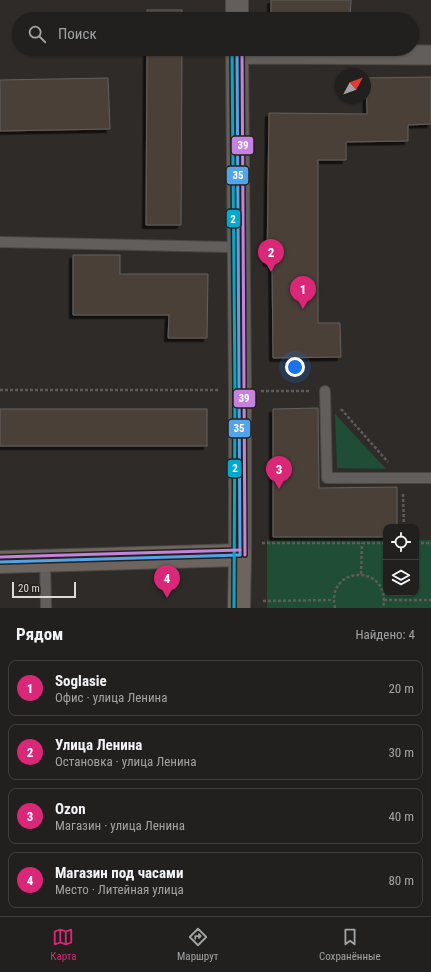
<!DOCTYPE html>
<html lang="ru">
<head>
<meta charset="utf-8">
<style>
	body { margin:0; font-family:"Roboto Condensed",sans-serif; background:#2e2d2c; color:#f1f3f6 }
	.controls { position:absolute; right:12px; bottom:12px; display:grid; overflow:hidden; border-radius:8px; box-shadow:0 1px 3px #0004 }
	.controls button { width:36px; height:36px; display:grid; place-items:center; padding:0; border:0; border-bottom:1px solid #3f3e3d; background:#22201f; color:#f1f3f6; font:20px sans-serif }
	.compass { position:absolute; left:335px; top:68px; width:36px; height:36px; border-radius:50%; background:#22201f; box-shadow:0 1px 3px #0004; rotate:49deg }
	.scale { position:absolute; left:12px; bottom:10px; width:64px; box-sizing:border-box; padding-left:4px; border:2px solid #dcd8d4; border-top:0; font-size:11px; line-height:14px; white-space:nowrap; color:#dcd8d4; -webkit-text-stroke:3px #27211c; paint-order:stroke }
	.you { position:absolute; left:295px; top:367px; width:14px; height:14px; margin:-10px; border:3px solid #fff; border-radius:50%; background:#1a73e8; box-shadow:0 0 0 6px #1a73e833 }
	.badge { display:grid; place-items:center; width:26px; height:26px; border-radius:50%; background:#db2777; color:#fff; font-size:13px; font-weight:700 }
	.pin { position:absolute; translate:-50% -33px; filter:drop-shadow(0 1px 2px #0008) }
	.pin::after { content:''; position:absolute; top:21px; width:14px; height:12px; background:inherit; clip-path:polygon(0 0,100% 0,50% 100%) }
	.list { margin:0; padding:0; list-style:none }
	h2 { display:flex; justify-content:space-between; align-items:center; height:52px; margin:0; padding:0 16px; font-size:17px }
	h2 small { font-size:13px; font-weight:400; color:#a2a3a4 }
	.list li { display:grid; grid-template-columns:26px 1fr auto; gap:12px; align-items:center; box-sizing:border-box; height:56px; margin:0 8px 8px; padding:0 8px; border:1px solid #3f3e3d; border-radius:8px }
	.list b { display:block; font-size:15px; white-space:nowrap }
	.list p { margin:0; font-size:13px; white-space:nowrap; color:#a2a3a4 }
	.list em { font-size:13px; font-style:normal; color:#a2a3a4 }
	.icon { flex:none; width:22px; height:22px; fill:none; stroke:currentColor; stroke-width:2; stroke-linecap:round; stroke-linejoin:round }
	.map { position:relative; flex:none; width:431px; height:608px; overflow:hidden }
	.search { position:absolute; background:#22201f; box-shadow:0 1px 3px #0004; left:12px; right:12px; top:12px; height:44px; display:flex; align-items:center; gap:10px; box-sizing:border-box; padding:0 14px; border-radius:22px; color:#a2a3a4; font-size:15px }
	.sheet { height:308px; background:#22201f }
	nav { display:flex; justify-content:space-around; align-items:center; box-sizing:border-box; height:56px; border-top:1px solid #3f3e3d; background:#22201f; font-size:11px; color:#a2a3a4 }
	nav a { display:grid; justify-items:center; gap:2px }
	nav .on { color:#db2777 }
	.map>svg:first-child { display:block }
</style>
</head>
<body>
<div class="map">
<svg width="431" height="608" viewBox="0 0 431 608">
	<defs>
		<filter id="shadow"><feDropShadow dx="-3.5" dy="3.5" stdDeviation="0" flood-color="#0009"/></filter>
	</defs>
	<rect width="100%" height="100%" fill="#2e2b29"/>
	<g fill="#1f4d36">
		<path d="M335,414L386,469L337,468Z"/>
		<path d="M267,540H386V593H416V540H431V608H267Z"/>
	</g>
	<g fill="#4c4137" stroke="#63605e" filter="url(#shadow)">
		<path d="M271,0H351L350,18H271Z"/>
		<rect x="147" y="10" width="35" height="9"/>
		<path d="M147,49H182L181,225H146Z"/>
		<path d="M431,77V124L408,125V141L346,142V160H318V323H340L341,357L273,358L272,263H267L269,113L367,114L366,78Z"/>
		<path d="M108,78L110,129L0,131V80Z"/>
		<path d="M73,255H120V274H208L207,338H168L169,315H73Z"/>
		<path d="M318,408L319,488L397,487V527H386V537H273V409Z"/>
		<rect x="0" y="409" width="207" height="37"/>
	</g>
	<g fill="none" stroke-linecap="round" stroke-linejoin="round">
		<defs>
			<g id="service">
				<path d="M0,242L227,247"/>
				<path d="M325,391L327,478H431"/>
				<path d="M45,560L46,608"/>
			</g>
			<path id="minor" d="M237,55L257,54L431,55"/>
			<g id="tertiary">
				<path d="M237,19V0"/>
				<path d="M237,49L240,390V555"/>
			</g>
			<path id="trunk" d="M0,562L240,555L239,608"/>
		</defs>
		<use href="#service" stroke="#4a4744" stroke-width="12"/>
		<use href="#minor" stroke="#4a4744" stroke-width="21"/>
		<use href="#tertiary" stroke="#4a4744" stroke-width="24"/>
		<use href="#trunk" stroke="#4a4744" stroke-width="24"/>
		<g stroke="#5e5c59" stroke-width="2.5" stroke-dasharray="3 2" stroke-linecap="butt">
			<path d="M0,390H218"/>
			<path d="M261,391H310"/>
			<path d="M341,409L388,462"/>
			<path d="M403,494L404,527"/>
			<path d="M262,543H386"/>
			<path d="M416,543H431V545"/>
			<path d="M361,574L362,543"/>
			<path d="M384,600H431"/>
			<path d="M263,601L333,600"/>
			<path d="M335,608C325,565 392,563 383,608"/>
		</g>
		<use href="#service" stroke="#625e5c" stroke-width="10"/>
		<use href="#minor" stroke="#625e5c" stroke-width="19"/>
		<use href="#tertiary" stroke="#625e5c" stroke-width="22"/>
		<use href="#trunk" stroke="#6d6460" stroke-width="22"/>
		<defs>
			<g id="bus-1">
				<path d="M237,49L240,555"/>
				<path d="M0,562L240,555"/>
			</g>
			<path id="bus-2" d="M232,49L235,390L234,608"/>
			<g id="bus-3">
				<path d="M242,49L245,555"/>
				<path d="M0,557L240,550"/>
			</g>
		</defs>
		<use href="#bus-1" stroke="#27211c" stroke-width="6"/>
		<use href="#bus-2" stroke="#27211c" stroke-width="6"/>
		<use href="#bus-3" stroke="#27211c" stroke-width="6"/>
		<use href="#bus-1" stroke="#53a3e8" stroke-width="3"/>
		<use href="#bus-2" stroke="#00a9ce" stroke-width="3"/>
		<use href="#bus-3" stroke="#c483df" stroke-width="3"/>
	</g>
	<g stroke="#27211c" stroke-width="1.5">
		<rect x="231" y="136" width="23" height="19" rx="4" fill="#c483df"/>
		<rect x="226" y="166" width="23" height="19" rx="4" fill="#53a3e8"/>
		<rect x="226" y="209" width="15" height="19" rx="4" fill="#00a9ce"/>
		<rect x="233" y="389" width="23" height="19" rx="4" fill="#c483df"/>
		<rect x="228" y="419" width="23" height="19" rx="4" fill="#53a3e8"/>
		<rect x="227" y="459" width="15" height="19" rx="4" fill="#00a9ce"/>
	</g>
	<g font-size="11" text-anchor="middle" font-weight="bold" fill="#fff">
		<text x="243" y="149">39</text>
		<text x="238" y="179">35</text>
		<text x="233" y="223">2</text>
		<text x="244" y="402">39</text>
		<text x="239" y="432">35</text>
		<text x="235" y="472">2</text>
	</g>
</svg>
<div class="controls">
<button><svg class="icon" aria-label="locate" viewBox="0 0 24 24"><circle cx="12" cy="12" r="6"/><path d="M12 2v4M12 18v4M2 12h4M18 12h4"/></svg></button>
<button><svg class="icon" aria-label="layers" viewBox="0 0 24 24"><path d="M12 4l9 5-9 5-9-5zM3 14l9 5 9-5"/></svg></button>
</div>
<svg class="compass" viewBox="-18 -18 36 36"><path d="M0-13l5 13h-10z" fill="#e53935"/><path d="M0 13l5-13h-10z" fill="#a2a3a4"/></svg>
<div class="scale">20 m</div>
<div class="you"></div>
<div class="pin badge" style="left:303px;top:309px">1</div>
<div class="pin badge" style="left:271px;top:272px">2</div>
<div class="pin badge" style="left:279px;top:489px">3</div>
<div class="pin badge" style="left:167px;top:598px">4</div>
<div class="search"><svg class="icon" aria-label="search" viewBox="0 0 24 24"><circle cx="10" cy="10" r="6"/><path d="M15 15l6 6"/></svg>Поиск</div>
</div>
<section class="sheet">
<h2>Рядом<small>Найдено: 4</small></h2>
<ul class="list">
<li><span class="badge">1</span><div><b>Soglasie</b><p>Офис · улица Ленина</p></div><em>20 m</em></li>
<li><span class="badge">2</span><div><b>Улица Ленина</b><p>Остановка · улица Ленина</p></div><em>30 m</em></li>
<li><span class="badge">3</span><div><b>Ozon</b><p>Магазин · улица Ленина</p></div><em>40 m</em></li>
<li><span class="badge">4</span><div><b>Магазин под часами</b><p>Место · Литейная улица</p></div><em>80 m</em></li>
</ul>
</section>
<nav>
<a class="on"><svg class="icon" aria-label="map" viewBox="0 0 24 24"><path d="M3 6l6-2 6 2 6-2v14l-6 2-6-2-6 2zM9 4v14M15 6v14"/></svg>Карта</a>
<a><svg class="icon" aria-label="directions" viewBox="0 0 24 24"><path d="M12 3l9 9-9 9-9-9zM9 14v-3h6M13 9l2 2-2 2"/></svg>Маршрут</a>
<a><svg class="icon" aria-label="saved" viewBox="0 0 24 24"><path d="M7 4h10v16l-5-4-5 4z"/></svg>Сохранённые</a>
</nav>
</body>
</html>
